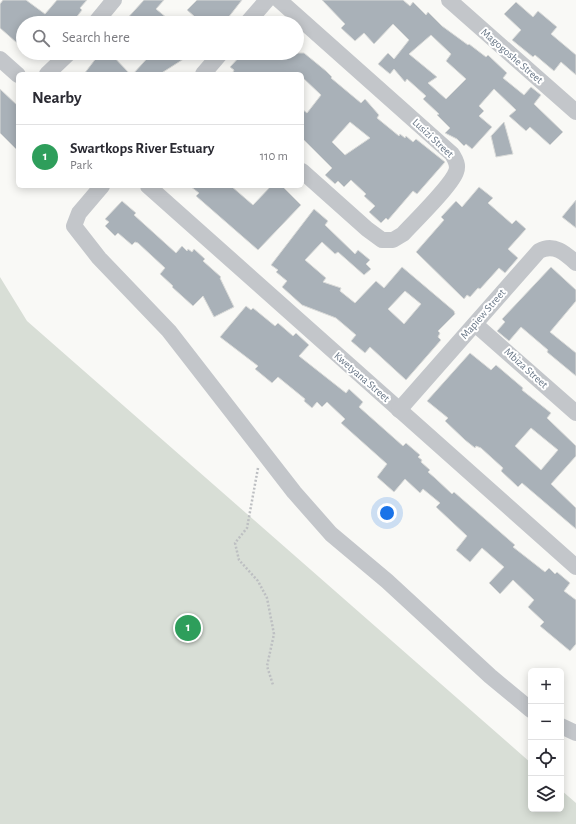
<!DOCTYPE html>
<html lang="en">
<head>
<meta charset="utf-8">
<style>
	body { margin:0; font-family:"Alegreya Sans",sans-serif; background:#f7f7f7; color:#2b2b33 }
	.controls { position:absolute; right:12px; bottom:12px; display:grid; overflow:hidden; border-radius:6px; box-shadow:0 2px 10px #0003 }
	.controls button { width:36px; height:36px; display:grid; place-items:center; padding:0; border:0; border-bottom:1px solid #e1e1e2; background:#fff; color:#2b2b33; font:20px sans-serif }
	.you { position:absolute; left:387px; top:513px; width:14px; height:14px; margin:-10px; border:3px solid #fff; border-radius:50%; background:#1a73e8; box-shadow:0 0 0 6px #1a73e833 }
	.badge { display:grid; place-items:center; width:26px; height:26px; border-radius:50%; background:#b45309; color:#fff; font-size:13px; font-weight:700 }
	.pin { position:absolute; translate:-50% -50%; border:2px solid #fff; box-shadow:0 1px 4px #0006 }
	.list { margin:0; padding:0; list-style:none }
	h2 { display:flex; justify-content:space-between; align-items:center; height:52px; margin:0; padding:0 16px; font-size:17px }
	h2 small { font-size:13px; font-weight:400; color:#7c7c81 }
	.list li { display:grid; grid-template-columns:26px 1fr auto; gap:12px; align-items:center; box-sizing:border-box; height:64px; padding:0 16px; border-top:1px solid #e1e1e2 }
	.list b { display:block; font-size:15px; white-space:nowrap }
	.list p { margin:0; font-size:13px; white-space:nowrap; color:#7c7c81 }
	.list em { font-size:13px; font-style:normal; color:#7c7c81 }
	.icon { flex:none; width:22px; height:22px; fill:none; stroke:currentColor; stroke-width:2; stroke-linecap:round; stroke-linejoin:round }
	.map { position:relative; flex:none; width:576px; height:824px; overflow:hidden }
	.search { position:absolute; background:#fff; box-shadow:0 2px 10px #0003; left:16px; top:16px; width:288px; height:44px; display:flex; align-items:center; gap:10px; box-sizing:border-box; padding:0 14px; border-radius:22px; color:#7c7c81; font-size:15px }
	.panel { position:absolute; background:#fff; box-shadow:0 2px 10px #0003; left:16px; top:72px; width:288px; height:116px; border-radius:6px }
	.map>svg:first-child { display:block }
</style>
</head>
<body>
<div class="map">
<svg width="576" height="824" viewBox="0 0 576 824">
	<rect width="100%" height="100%" fill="#f9f9f6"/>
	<path fill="#d8ded6" d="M0,277L27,321L531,763V809H561V790L576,803V824H0Z"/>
	<g fill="#a9b1b8" stroke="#dadbd9" fill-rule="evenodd">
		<path d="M3,0H26L45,14L57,0H87L80,8L82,10L72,23H23V36L17,43L0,28V4Z"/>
		<path d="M144,0H164L156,9L173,23H123Z"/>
		<path d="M197,0H242L224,23H202L187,10Z"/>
		<path d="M322,0H403L410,6L413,2L426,15L428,12L442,26L468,45L469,44L486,57L488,55L507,73L503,78L524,95L531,87L541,95L534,104L563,132L550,145L530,127L526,131L509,116L516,110L494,89L479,106L484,111L479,116L492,127L472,149L466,144L464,146L457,139L445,133L450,128L437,115L439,114L423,99L426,96L407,79L405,82L394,69L390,74L378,64L388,53L394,59L409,40L393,24L374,44L364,33L355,41L341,28L345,24ZM431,35L451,54L446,61L466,79L446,99L428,83L437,77L409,54Z"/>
		<path d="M516,2L533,17L538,11L557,27L551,34L576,55V75L561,62L554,71L535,55L533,57L512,40L521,30L504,14Z"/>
		<path d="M100,53H110L130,74H84Z"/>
		<path d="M152,53H193L160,74H133Z"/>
		<path d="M243,53H304L326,71L332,77L331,78L361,103L365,99L379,115L377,118L399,136L400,134L405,138L406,136L413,142L416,139L445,162L417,194L413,191L388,220L386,218L381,223L369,212L375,206L364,196L366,194L351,180L344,187L338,181L335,184L325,175L332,168L302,138V109L307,113L321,95L302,77V74H232L234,70L230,67ZM350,122L370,138L345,155L332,142Z"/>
		<path d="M0,89L18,106V151L0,133Z"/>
		<path d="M504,122L513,154L496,157L491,136Z"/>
		<path d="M190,186H231L253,205L271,186H282L301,205L258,250L196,196L199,193Z"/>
		<path d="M479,187L493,198L488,203L512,224L516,220L526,229L508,249L518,258L505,273L499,268L480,289L478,288L470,297L467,295L464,299L416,252L444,220L441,217L456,201L462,207Z"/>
		<path d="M576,200V228L562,217Z"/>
		<path d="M122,201L136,213L134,215L176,253L182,246L187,251L188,249L192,252L194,249L205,259L203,261L221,277L220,278L234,307L214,317L203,296L193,306L172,287L173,286L160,274L165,268L138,243L135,242L132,245L118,233L115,236L105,226L109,222L105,219Z"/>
		<path d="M314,209L328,221L325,225L355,254L358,250L370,260L366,264L371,269L364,275L338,252L335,254L322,242L305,260L326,278L323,282L341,288L340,291L355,303L376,281L384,288L402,267L454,311L455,314L438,331L440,333L438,337L441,340L406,380L370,347L365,353L351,341L356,335L336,318L302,305L282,287L287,281L276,272L278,270L271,265ZM405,291L421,304L404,324L388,309Z"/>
		<path d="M551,267L576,290V301L550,332L576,353V376L547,352L548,350L521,327L509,341L497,331L505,322L502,319Z"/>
		<path d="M246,306L251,310L253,308L275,326L278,323L293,336L296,333L309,345L299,356L346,393L349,389L363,402L359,407L403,446L406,443L420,455L418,457L422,460L421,462L430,470L428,472L435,478L452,494L454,492L515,545L513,547L545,572L549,568L555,574L557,572L570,583L564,591L576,600V644L570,651L540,626L544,622L528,607L534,600L513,580L500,594L489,583L504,567L482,548L470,562L456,550L467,536L436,507L440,503L423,489L420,493L405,479L394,492L377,477L387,464L341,423L345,419L327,402L322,407L317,402L312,408L304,401L305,399L278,377L272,383L255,369L258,366L220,337Z"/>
		<path d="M470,353L491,370L496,365L523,388L522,390L551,413L547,418L576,446V456L551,484L576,508V529L522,483L518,487L501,471L503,468L481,448L476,446L475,448L465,440L445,421L448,418L427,401ZM531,428L558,450L541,470L515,446Z"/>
	</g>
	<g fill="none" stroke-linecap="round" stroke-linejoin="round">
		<path stroke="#bdbfc2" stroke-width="2.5" stroke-dasharray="2 2" stroke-linecap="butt" d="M258,468L247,528L235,543L239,560L258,581L267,598L274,634L267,666L273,685"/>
		<g stroke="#c3c6ca" stroke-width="16">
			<path d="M279,0L452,154C455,159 459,165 456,172C451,186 415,221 403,234L393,240H382L367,229L302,171"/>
			<path d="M449,0L576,112"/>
			<path d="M95,23L114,0"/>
			<path d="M247,23L267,0"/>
			<path d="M0,59L18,75"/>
			<path d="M47,74L69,53"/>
			<path d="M203,74L221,53"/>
			<path d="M102,186L79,213L74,226L99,258L169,331L294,492L331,534L387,581L490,676L531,710"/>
			<path d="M148,186L576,567"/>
			<path d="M475,324L576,413"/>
			<path d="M399,410L539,251C554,243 565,253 576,263"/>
			<path d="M561,726L576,733"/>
		</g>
	</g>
	<g text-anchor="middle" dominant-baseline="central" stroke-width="4" stroke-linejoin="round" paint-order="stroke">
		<g font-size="11" fill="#697787" stroke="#fff">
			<text transform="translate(512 56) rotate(41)">Magogoshe Street</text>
			<text transform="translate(433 138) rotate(43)">Lusizi Street</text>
			<text transform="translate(483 314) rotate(-49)">Mapiew Street</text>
			<text transform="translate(526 368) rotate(42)">Mbiza Street</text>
			<text transform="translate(362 377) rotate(41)">Kwetyana Street</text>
		</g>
	</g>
</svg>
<div class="controls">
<button>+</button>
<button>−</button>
<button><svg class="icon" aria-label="locate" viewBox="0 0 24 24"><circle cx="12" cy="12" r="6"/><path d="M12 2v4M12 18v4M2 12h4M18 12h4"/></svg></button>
<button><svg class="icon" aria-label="layers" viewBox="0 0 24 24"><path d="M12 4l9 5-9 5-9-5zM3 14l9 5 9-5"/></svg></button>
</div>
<div class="you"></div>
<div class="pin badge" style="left:188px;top:628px;background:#2e9e5b">1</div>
<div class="search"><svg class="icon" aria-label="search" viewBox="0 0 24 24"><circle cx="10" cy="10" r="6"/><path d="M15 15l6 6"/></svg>Search here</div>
<section class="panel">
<h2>Nearby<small></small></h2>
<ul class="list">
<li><span class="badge" style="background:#2e9e5b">1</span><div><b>Swartkops River Estuary</b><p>Park</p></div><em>110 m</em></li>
</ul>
</section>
</div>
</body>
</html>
